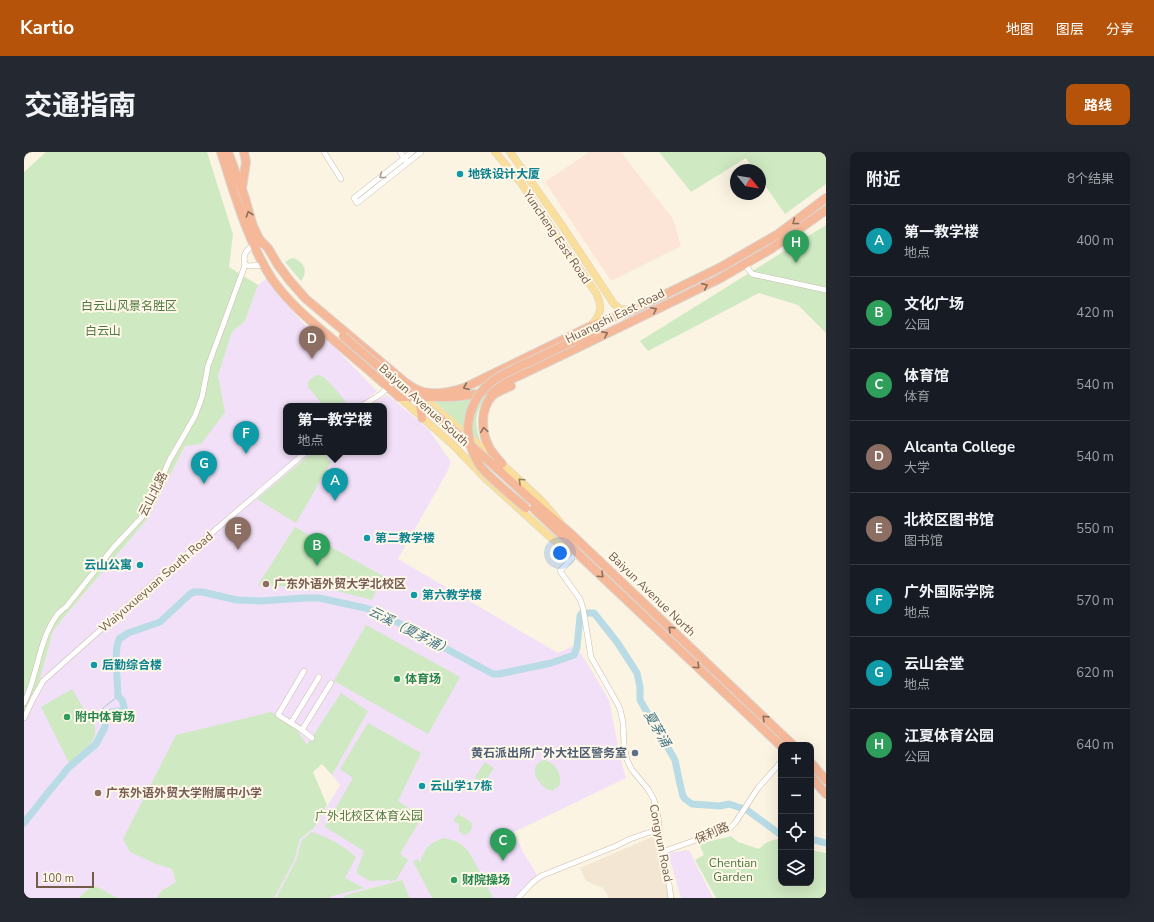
<!DOCTYPE html>
<html lang="zh">
<head>
<meta charset="utf-8">
<style>
	body { margin:0; font-family:"Nunito Sans","Noto Sans SC",sans-serif; background:#242831; color:#f1f3f6 }
	.controls { position:absolute; right:12px; bottom:12px; display:grid; overflow:hidden; border-radius:8px; box-shadow:0 4px 16px #0002 }
	.controls button { width:36px; height:36px; display:grid; place-items:center; padding:0; border:0; border-bottom:1px solid #363941; background:#171b24; color:#f1f3f6; font:20px sans-serif }
	.compass { position:absolute; left:706px; top:12px; width:36px; height:36px; border-radius:50%; background:#171b24; box-shadow:0 4px 16px #0002; rotate:120deg }
	.scale { position:absolute; left:12px; bottom:10px; width:58px; box-sizing:border-box; padding-left:4px; border:2px solid #735c49; border-top:0; font-size:11px; line-height:14px; white-space:nowrap; color:#735c49; -webkit-text-stroke:3px #fff8e9; paint-order:stroke }
	.you { position:absolute; left:536px; top:401px; width:14px; height:14px; margin:-10px; border:3px solid #fff; border-radius:50%; background:#1a73e8; box-shadow:0 0 0 6px #1a73e833 }
	.badge { display:grid; place-items:center; width:26px; height:26px; border-radius:50%; background:#b45309; color:#fff; font-size:13px; font-weight:700 }
	.pin { position:absolute; translate:-50% -33px; filter:drop-shadow(0 1px 2px #0008) }
	.pin::after { content:''; position:absolute; top:21px; width:14px; height:12px; background:inherit; clip-path:polygon(0 0,100% 0,50% 100%) }
	.popup { position:absolute; left:259px; top:251px; width:104px; height:52px; box-sizing:border-box; display:grid; place-content:center; border-radius:8px; background:#171b24; filter:drop-shadow(0 1px 3px #0005); font-size:13px; white-space:nowrap; color:#9ea1a6 }
	.popup b { font-size:15px; color:#f1f3f6 }
	.popup::after { content:''; position:absolute; left:50%; top:100%; margin-left:-8px; border:8px solid transparent; border-top-color:#171b24 }
	.list { margin:0; padding:0; list-style:none }
	h2 { display:flex; justify-content:space-between; align-items:center; height:52px; margin:0; padding:0 16px; font-size:17px }
	h2 small { font-size:13px; font-weight:400; color:#9ea1a6 }
	.list li { display:grid; grid-template-columns:26px 1fr auto; gap:12px; align-items:center; box-sizing:border-box; height:72px; padding:0 16px; border-top:1px solid #363941 }
	.list b { display:block; font-size:15px; white-space:nowrap }
	.list p { margin:0; font-size:13px; white-space:nowrap; color:#9ea1a6 }
	.list em { font-size:13px; font-style:normal; color:#9ea1a6 }
	.icon { flex:none; width:22px; height:22px; fill:none; stroke:currentColor; stroke-width:2; stroke-linecap:round; stroke-linejoin:round }
	.map { position:relative; flex:none; width:802px; height:746px; overflow:hidden; border-radius:8px }
	header { display:flex; align-items:center; gap:24px; box-sizing:border-box; height:56px; padding:0 20px; background:#b45309; color:#fff }
	header strong { font-size:19px }
	nav { display:flex; gap:22px; margin-inline-start:auto; font-size:14px }
	.intro { display:flex; align-items:center; justify-content:space-between; box-sizing:border-box; height:96px; padding:0 24px }
	h1 { margin:0; font-size:28px }
	.button { padding:10px 18px; border-radius:8px; background:#b45309; color:#fff; font-size:14px; font-weight:700 }
	main { display:flex; gap:24px; padding:0 24px }
	aside { flex:1; background:#171b24; border-radius:8px; box-shadow:0 4px 16px #0002 }
	.map>svg:first-child { display:block }
</style>
</head>
<body>
<header>
<strong>Kartio</strong>
<nav><a>地图</a><a>图层</a><a>分享</a></nav>
</header>
<div class="intro"><h1>交通指南</h1><a class="button">路线</a></div>
<main>
<div class="map">
<svg width="802" height="746" viewBox="0 0 802 746">
	<rect width="100%" height="100%" fill="#fcf4e3"/>
	<path fill="#f3e6d2" d="M630,684L645,746H585L579,736L562,729L556,716Z"/>
	<path fill="#fce5d7" d="M565,0H597L649,67L657,94L587,129L521,30Z"/>
	<g fill="#f1e0f8">
		<path d="M243,126L261,151L280,172L295,181L305,190L353,239L335,254H262V300H360V254H344L363,243L371,249L405,278L427,310L423,320L374,407L534,501L551,493L560,506L585,548L596,605L602,626L490,680L500,702L513,723L491,746H386L378,728L322,743L319,746H250L270,709L276,687L290,676L316,633L299,611L283,594L272,577L132,712L148,716L152,730L137,739L133,746H94L69,733L54,746H0V562L14,534L29,479L46,458L124,366L161,294L194,224L208,180L221,169L234,133Z"/>
		<path d="M665,698L689,746H657L644,701Z"/>
	</g>
	<g fill="#cfe9c2">
		<path d="M22,0H183L209,82L205,115L234,133L221,169L208,180L194,224L201,260L177,292L161,294L124,366L46,458L29,479L14,534L0,562V20Z"/>
		<path d="M635,0H802V32L761,62L736,26V18H730L722,6L667,40Z"/>
		<path d="M802,73V181L774,153L735,141L624,199L616,189Z"/>
		<path d="M270,106C281,111 284,120 277,129L261,110L266,107Z"/>
		<path d="M293,223C295,223 296,223 299,225C304,228 322,248 323,254H300L284,235C283,229 287,226 293,223Z"/>
		<path d="M469,238C452,255 449,266 456,289L411,250L437,249L449,246Z"/>
		<path d="M289,300H297L307,310L272,371L233,347Z"/>
		<path d="M271,375L359,424L348,448L306,437L234,433Z"/>
		<path d="M342,473L436,525L404,582L310,529Z"/>
		<path d="M48,537L71,575C74,591 55,602 45,611L17,555Z"/>
		<path d="M317,541L344,559L308,623L298,612L289,620L303,653L290,676L276,687L270,709L250,746H133L137,739L152,730L148,717L132,712L106,700L99,687L152,583L247,560L272,577L283,593Z"/>
		<path d="M344,571L397,601L374,649L398,665L376,702L384,708L372,728H369L368,730L365,728L346,729L332,721L340,699L301,675L329,626L316,617Z"/>
		<path d="M520,608C531,610 539,623 535,634L528,639C515,636 501,614 520,608Z"/>
		<path d="M461,610L470,616L460,631L451,625Z"/>
		<path d="M434,662L447,670C449,676 447,681 440,683L435,679V672L429,669Z"/>
		<path d="M288,680C305,686 319,693 332,705L321,726L340,736L308,744L305,746H252L272,709L278,688Z"/>
		<path d="M707,684L714,690L735,697C740,691 750,686 757,688V731H787V698L802,701V746H692L671,708L680,703L675,692Z"/>
		<path d="M419,686C434,689 438,691 447,703L469,746H408L389,709L394,707L396,711C402,695 403,693 419,686Z"/>
		<path d="M378,728L386,746H319L322,743Z"/>
		<path d="M69,733L94,746H54Z"/>
	</g>
	<g fill="none" stroke-linecap="round" stroke-linejoin="round">
		<path stroke="#9ecad7" stroke-width="1" d="M82,561H78L79,556L94,544"/>
		<g stroke="#b8dbe5" stroke-width="7">
			<path d="M0,671L26,638L37,625L44,616L72,592L81,575L82,561L101,558L98,548L94,544L92,506L93,494L95,487L104,481L136,470L166,442L170,440H178L213,448L237,449L280,446H295L341,456L351,459L369,468L469,522H475L527,511L550,503L553,495L556,464L558,461H570L593,490L613,521L616,535V548L651,608L656,632L659,644L661,647L668,652L696,654L705,652L723,658L757,683"/>
			<path d="M787,687L802,691"/>
		</g>
		<defs>
			<g id="minor">
				<path d="M300,0L317,27"/>
				<path d="M376,0L382,9"/>
				<path d="M388,0L330,46L333,51L397,0"/>
				<path d="M230,92C223,98 218,102 221,112L224,114L240,113"/>
				<path d="M721,112L728,122L802,138"/>
				<path d="M338,254L357,242L372,227"/>
				<path d="M553,401L536,419L556,447L559,456L567,505L592,549L596,557L599,570L600,593L603,608L608,618L624,637L630,648L634,665L638,700L645,732L647,746"/>
				<path d="M280,519L254,563L278,578L288,586"/>
				<path d="M0,551C14,523 14,489 33,463C35,460 39,457 42,455L89,396L118,365L130,345L145,309L171,264L178,245L184,214L220,116L221,112"/>
				<path d="M0,566L9,547L19,529L119,440L282,300"/>
				<path d="M267,571L295,525"/>
				<path d="M278,578L307,531"/>
				<path d="M638,700L706,676L711,671L734,636L757,610"/>
				<path d="M494,746L509,730L517,724L592,694L606,687L635,677"/>
			</g>
			<g id="major">
				<path d="M471,0L497,31L572,141C579,155 577,162 567,174"/>
				<path d="M486,0L537,72L590,152L596,157L607,158"/>
				<path d="M397,244L478,312L517,348L536,370"/>
				<path d="M375,245L428,292L461,326L526,385L534,391L551,400"/>
			</g>
			<g id="highway">
				<path d="M197,0C211,43 223,88 248,127C264,150 285,168 306,185C329,205 353,225 375,245H429L453,242L467,237L547,199L695,127L747,97L802,58"/>
				<path d="M204,0L220,43L229,74L237,91"/>
				<path d="M218,36L222,10L220,0"/>
				<path d="M235,87L244,96L254,113L266,129L282,147L382,231C387,235 393,238 399,240C412,243 427,240 440,236L567,174L609,158L697,115L754,82L802,46"/>
				<path d="M550,189L574,177"/>
				<path d="M398,266L396,253L400,246"/>
				<path d="M467,311L503,344L546,381L769,593"/>
				<path d="M478,312C473,306 468,301 465,295C457,280 456,257 468,244C473,239 481,237 487,234"/>
				<path d="M510,357L542,387L553,401L757,594"/>
				<path d="M787,611L802,628"/>
				<path d="M787,625L802,642"/>
			</g>
		</defs>
		<use href="#minor" stroke="#cdbcaa" stroke-width="6"/>
		<use href="#major" stroke="#dbd5d0" stroke-width="8"/>
		<use href="#highway" stroke="#dbd5d0" stroke-width="10"/>
		<use href="#minor" stroke="#fff" stroke-width="5"/>
		<use href="#major" stroke="#fade9c" stroke-width="7"/>
		<use href="#highway" stroke="#f5b99a" stroke-width="8"/>
		<defs>
			<g id="highway-bridge">
				<path d="M319,184L467,311"/>
				<path d="M502,356C488,344 469,329 457,315C449,304 445,291 444,278C444,258 454,239 470,228C480,221 492,216 503,211C518,204 534,196 550,189"/>
			</g>
		</defs>
		<use href="#highway-bridge" stroke="#dbd5d0" stroke-width="10" stroke-linecap="butt"/>
		<use href="#highway-bridge" stroke="#f5b99a" stroke-width="8"/>
	</g>
	<defs><path id="oneway-chevron" d="M-2-3.5L2.5 0L-2 3.5" fill="none" stroke-width="1.6" stroke-linecap="round" stroke-linejoin="round"/></defs>
	<use stroke="#ab9d92" href="#oneway-chevron" transform="translate(358 24) rotate(142)"/>
	<g stroke="#8d6f59">
		<use href="#oneway-chevron" transform="translate(225 62) rotate(-109)"/>
		<use href="#oneway-chevron" transform="translate(771 70) rotate(143)"/>
		<use href="#oneway-chevron" transform="translate(681 134) rotate(-24)"/>
		<use href="#oneway-chevron" transform="translate(630 158) rotate(-26)"/>
		<use href="#oneway-chevron" transform="translate(581 182) rotate(-26)"/>
		<use href="#oneway-chevron" transform="translate(442 235) rotate(157)"/>
		<use href="#oneway-chevron" transform="translate(460 278) rotate(-98)"/>
		<use href="#oneway-chevron" transform="translate(577 423) rotate(43)"/>
		<use href="#oneway-chevron" transform="translate(647 477) rotate(-136)"/>
		<use href="#oneway-chevron" transform="translate(673 514) rotate(43)"/>
		<use href="#oneway-chevron" transform="translate(741 566) rotate(-136)"/>
	</g>
	<use stroke="#9c8362" href="#oneway-chevron" transform="translate(497 329) rotate(-137)"/>
	<g fill="#0f9aa8" stroke="#fff8e9" stroke-width="1.5">
		<circle cx="436" cy="22" r="4"/>
		<circle cx="343" cy="386" r="4"/>
		<circle cx="116" cy="413" r="4"/>
		<circle cx="390" cy="443" r="4"/>
		<circle cx="70" cy="513" r="4"/>
		<circle cx="398" cy="634" r="4"/>
	</g>
	<g fill="#8d6e63" stroke="#fff8e9" stroke-width="1.5">
		<circle cx="242" cy="432" r="4"/>
		<circle cx="74" cy="641" r="4"/>
	</g>
	<g fill="#2e9e5b" stroke="#fff8e9" stroke-width="1.5">
		<circle cx="373" cy="527" r="4"/>
		<circle cx="43" cy="565" r="4"/>
		<circle cx="430" cy="728" r="4"/>
	</g>
	<circle fill="#5c6f8a" stroke="#fff8e9" stroke-width="1.5" cx="611" cy="601" r="4"/>
	<g text-anchor="middle" dominant-baseline="central" stroke-width="4" stroke-linejoin="round" paint-order="stroke">
		<g font-size="12" font-weight="bold" fill="#0d838f" stroke="#fff8e9" text-anchor="start">
			<text x="444" y="22">地铁设计大厦</text>
			<text x="351" y="386">第二教学楼</text>
			<text x="108" y="413" text-anchor="end">云山公寓</text>
			<text x="398" y="443">第六教学楼</text>
			<text x="78" y="513">后勤综合楼</text>
			<text x="406" y="634">云山学17栋</text>
		</g>
		<g font-size="12" fill="#735c49" stroke="#fff8e9">
			<text transform="translate(533 85) rotate(56)">Yuncheng East Road</text>
			<text transform="translate(591 164) rotate(-26)">Huangshi East Road</text>
			<text transform="translate(400 253) rotate(42)">Baiyun Avenue South</text>
			<text transform="translate(129 342) rotate(-63)">云山北路</text>
			<text transform="translate(132 430) rotate(-41)">Waiyuxueyuan South Road</text>
			<text transform="translate(628 442) rotate(44)">Baiyun Avenue North</text>
			<text transform="translate(688 681) rotate(-23)">保利路</text>
			<text transform="translate(637 691) rotate(79)">Congyun Road</text>
		</g>
		<g font-size="12" fill="#4e7942" stroke="#fff8e9">
			<text x="105" y="154">白云山风景名胜区</text>
			<text x="79" y="179">白云山</text>
			<text x="345" y="664">广外北校区体育公园</text>
			<text x="709" y="711">Chentian<tspan x="709" dy="14">Garden</tspan></text>
		</g>
		<g font-size="12" font-weight="bold" fill="#785e54" stroke="#fff8e9" text-anchor="start">
			<text x="250" y="432">广东外语外贸大学北校区</text>
			<text x="82" y="641">广东外语外贸大学附属中小学</text>
		</g>
		<g font-size="12" font-weight="bold" fill="#27864d" stroke="#fff8e9" text-anchor="start">
			<text x="381" y="527">体育场</text>
			<text x="51" y="565">附中体育场</text>
			<text x="438" y="728">财院操场</text>
		</g>
		<g font-size="12" font-weight="bold" fill="#4e5e75" stroke="#fff8e9" text-anchor="end">
			<text x="603" y="601">黄石派出所广外大社区警务室</text>
		</g>
		<g font-size="13" font-style="italic" fill="#437686" stroke="#fff8e9">
			<text transform="translate(386 479) rotate(27)">云溪（夏茅涌）</text>
			<text transform="translate(633 577) rotate(60)">夏茅涌</text>
		</g>
	</g>
</svg>
<div class="controls">
<button>+</button>
<button>−</button>
<button><svg class="icon" aria-label="locate" viewBox="0 0 24 24"><circle cx="12" cy="12" r="6"/><path d="M12 2v4M12 18v4M2 12h4M18 12h4"/></svg></button>
<button><svg class="icon" aria-label="layers" viewBox="0 0 24 24"><path d="M12 4l9 5-9 5-9-5zM3 14l9 5 9-5"/></svg></button>
</div>
<svg class="compass" viewBox="-18 -18 36 36"><path d="M0-13l5 13h-10z" fill="#e53935"/><path d="M0 13l5-13h-10z" fill="#9ea1a6"/></svg>
<div class="scale">100 m</div>
<div class="you"></div>
<div class="pin badge" style="left:311px;top:349px;background:#0f9aa8">A</div>
<div class="popup"><b>第一教学楼</b>地点</div>
<div class="pin badge" style="left:293px;top:414px;background:#2e9e5b">B</div>
<div class="pin badge" style="left:479px;top:709px;background:#2e9e5b">C</div>
<div class="pin badge" style="left:288px;top:207px;background:#8d6e63">D</div>
<div class="pin badge" style="left:214px;top:398px;background:#8d6e63">E</div>
<div class="pin badge" style="left:222px;top:302px;background:#0f9aa8">F</div>
<div class="pin badge" style="left:180px;top:332px;background:#0f9aa8">G</div>
<div class="pin badge" style="left:772px;top:111px;background:#2e9e5b">H</div>
</div>
<aside>
<h2>附近<small>8个结果</small></h2>
<ul class="list">
<li><span class="badge" style="background:#0f9aa8">A</span><div><b>第一教学楼</b><p>地点</p></div><em>400 m</em></li>
<li><span class="badge" style="background:#2e9e5b">B</span><div><b>文化广场</b><p>公园</p></div><em>420 m</em></li>
<li><span class="badge" style="background:#2e9e5b">C</span><div><b>体育馆</b><p>体育</p></div><em>540 m</em></li>
<li><span class="badge" style="background:#8d6e63">D</span><div><b>Alcanta College</b><p>大学</p></div><em>540 m</em></li>
<li><span class="badge" style="background:#8d6e63">E</span><div><b>北校区图书馆</b><p>图书馆</p></div><em>550 m</em></li>
<li><span class="badge" style="background:#0f9aa8">F</span><div><b>广外国际学院</b><p>地点</p></div><em>570 m</em></li>
<li><span class="badge" style="background:#0f9aa8">G</span><div><b>云山会堂</b><p>地点</p></div><em>620 m</em></li>
<li><span class="badge" style="background:#2e9e5b">H</span><div><b>江夏体育公园</b><p>公园</p></div><em>640 m</em></li>
</ul>
</aside>
</main>
</body>
</html>
